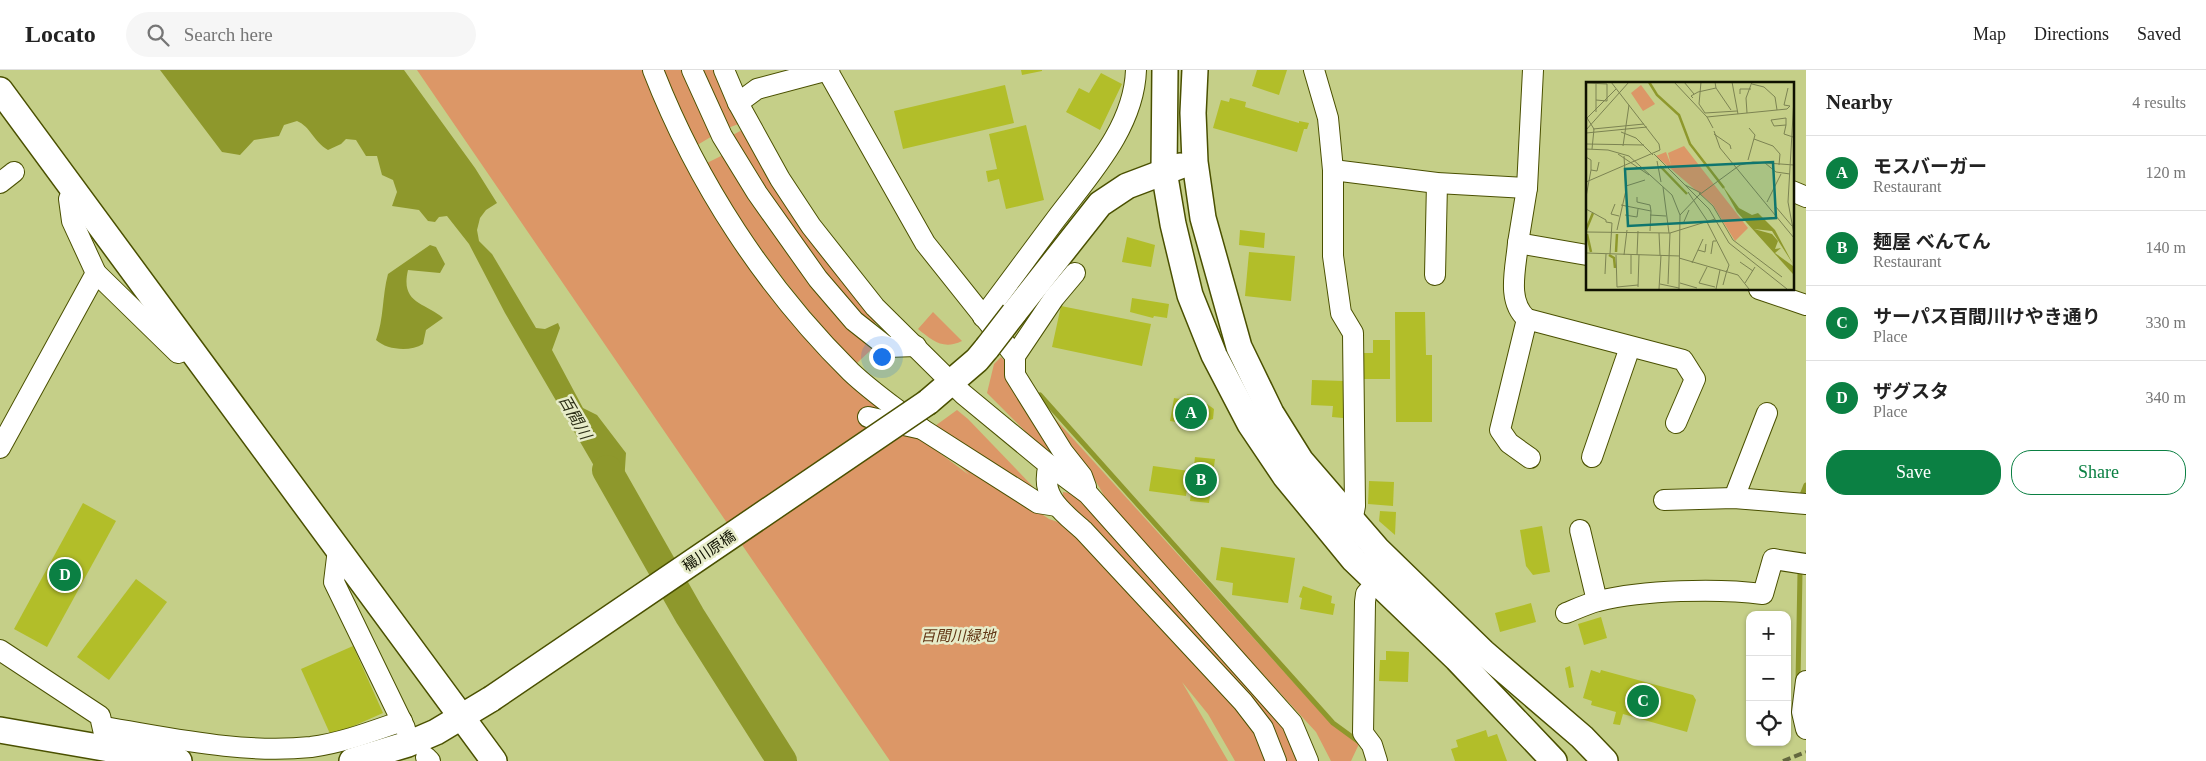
<!DOCTYPE html>
<html lang="en">
<head>
<meta charset="utf-8">
<style>
	body { margin:0; font-family:"Times New Roman","Noto Sans JP",serif; background:#f6f6f6; color:#222 }
	.controls { position:absolute; right:15px; bottom:15px; display:grid; overflow:hidden; border-radius:10px; box-shadow:0 1px 4px #0004 }
	.controls button { width:45px; height:45px; display:grid; place-items:center; padding:0; border:0; border-bottom:1px solid #e0e0e0; background:#fff; color:#222; font:25px sans-serif }
	.you { position:absolute; left:881px; top:286px; width:18px; height:18px; margin:-12px; border:4px solid #fff; border-radius:50%; background:#1a73e8; box-shadow:0 0 0 8px #1a73e833 }
	.badge { display:grid; place-items:center; width:32px; height:32px; border-radius:50%; background:#0b8043; color:#fff; font-size:16px; font-weight:700 }
	.pin { position:absolute; translate:-50% -50%; border:2px solid #fff; box-shadow:0 1px 5px #0006 }
	.list { margin:0; padding:0; list-style:none }
	h2 { display:flex; justify-content:space-between; align-items:center; height:65px; margin:0; padding:0 20px; font-size:21px }
	h2 small { font-size:16px; font-weight:400; color:#767676 }
	.list li { display:grid; grid-template-columns:32px 1fr auto; gap:15px; align-items:center; box-sizing:border-box; height:75px; padding:0 20px; border-top:1px solid #e0e0e0 }
	.list b { display:block; font-size:19px; white-space:nowrap }
	.list p { margin:0; font-size:16px; white-space:nowrap; color:#767676 }
	.list em { font-size:16px; font-style:normal; color:#767676 }
	.actions { display:flex; gap:10px; padding:15px 20px }
	.actions a { flex:1; padding:11px 0; border:1px solid #0b8043; border-radius:20px; text-align:center; font-size:18px; color:#0b8043 }
	.actions .main { background:#0b8043; color:#fff }
	.icon { flex:none; width:28px; height:28px; fill:none; stroke:currentColor; stroke-width:2; stroke-linecap:round; stroke-linejoin:round }
	.map { position:relative; flex:none; width:1806px; height:691px; overflow:hidden }
	header { display:flex; align-items:center; gap:30px; box-sizing:border-box; height:70px; padding:0 25px; background:#fff; border-bottom:1px solid #e0e0e0 }
	header strong { font-size:24px }
	nav { display:flex; gap:28px; margin-inline-start:auto; font-size:18px }
	.search { width:350px; height:45px; background:#f6f6f6; display:flex; align-items:center; gap:12px; box-sizing:border-box; padding:0 18px; border-radius:28px; color:#767676; font-size:19px }
	main { display:flex }
	aside { flex:1; background:#fff }
	.map>svg:first-child { display:block }
</style>
</head>
<body>
<header>
<strong>Locato</strong>
<div class="search"><svg class="icon" aria-label="search" viewBox="0 0 24 24"><circle cx="10" cy="10" r="6"/><path d="M15 15l6 6"/></svg>Search here</div>
<nav><a>Map</a><a>Directions</a><a>Saved</a></nav>
</header>
<main>
<div class="map">
<svg width="1806" height="691" viewBox="0 0 1806 691">
	<rect width="100%" height="100%" fill="#c5cf88"/>
	<g fill="#dc9767">
		<path d="M417,0H648L712,135L917,366L969,405L946,382L948,380L1049,449L1070,456L1239,635L1270,691H1235L1208,644L1182,612L1228,691H890Z"/>
		<path d="M659,0H683L714,65L694,77Z"/>
		<path d="M699,0H714L723,22L741,53L728,58Z"/>
		<path d="M742,60L775,113L877,252L873,256L816,197L731,66Z"/>
		<path d="M727,83L873,278L856,294C799,233 748,166 705,94Z"/>
		<path d="M933,242L962,271C943,280 933,271 918,259Z"/>
		<path d="M1001,287L1008,294L1061,392L1041,377L987,323L994,294Z"/>
		<path d="M1038,330L1324,646L1359,674L1351,691H1331L1316,662L1110,438C1093,400 1062,364 1038,330Z"/>
		<path d="M957,340L968,349L1039,423L935,356Z"/>
		<path d="M1063,422L1070,423L1083,433L1286,661L1300,691H1286L1083,451L1063,426Z"/>
	</g>
	<g fill="#8e982c">
		<path d="M160,0H404L475,98L497,133L486,140L480,148L477,160L479,171L492,184L536,258L545,259L558,253L560,258L552,280L583,338L597,345L626,383L624,413L634,435L618,437L505,243L469,174L447,146L439,147L435,152L428,151L419,140L392,136L397,122L393,110L382,105L377,86H366L356,70L346,69L341,74L328,80C313,71 311,57 297,51L284,55L279,66L254,70L240,85L222,82Z"/>
		<path d="M430,175L436,177L445,194L440,203L408,200C400,234 425,232 443,248L426,260L423,274C410,282 387,280 376,270C384,249 382,226 388,204Z"/>
	</g>
	<g fill="none" stroke-linecap="round" stroke-linejoin="round">
		<g stroke="#8e982c" stroke-width="5">
			<path d="M1040,325L1333,653L1359,672"/>
			<path d="M1802,425L1806,415"/>
			<path d="M1798,611L1800,502"/>
		</g>
		<path stroke="#8e982c" stroke-width="30" d="M607,400L690,546L782,691"/>
	</g>
	<g fill="#b2be29">
		<path d="M1021,0H1042V1L1022,5Z"/>
		<path d="M1257,0H1287L1279,25L1252,16Z"/>
		<path d="M1101,3L1122,14L1100,60L1066,42L1079,18L1089,23Z"/>
		<path d="M1005,15L1014,53L903,79L894,41Z"/>
		<path d="M1230,28L1246,32L1245,37L1299,53V51L1309,53L1307,59H1304L1297,82L1213,58L1221,30L1229,32Z"/>
		<path d="M1026,55L1044,130L1006,139L999,109L988,112L986,101L997,99L989,64Z"/>
		<path d="M1240,160L1265,163L1264,178L1239,175Z"/>
		<path d="M1127,167L1155,175L1151,197L1122,192Z"/>
		<path d="M1249,182L1295,186L1291,231L1245,226Z"/>
		<path d="M1132,228L1169,234L1167,248L1154,246L1153,248L1130,242Z"/>
		<path d="M1061,236L1151,254L1142,296L1052,277Z"/>
		<path d="M1395,242H1425L1426,285H1432V352H1396Z"/>
		<path d="M1373,270H1390V309H1361V283H1373Z"/>
		<path d="M1312,310L1345,311L1343,348L1332,347L1333,336L1311,335Z"/>
		<path d="M1187,324L1195,325L1194,332L1207,334L1214,339L1213,349L1204,352L1198,359L1187,357L1188,354L1170,351L1174,328L1186,330Z"/>
		<path d="M1195,387L1215,389L1209,433L1190,431Z"/>
		<path d="M1153,396L1189,401L1186,426L1149,421Z"/>
		<path d="M1369,411L1394,412L1393,436L1368,434Z"/>
		<path d="M83,433L116,451L47,577L14,559Z"/>
		<path d="M1380,441L1396,442L1395,465L1379,451Z"/>
		<path d="M1542,456L1550,502L1533,505L1526,496L1520,460Z"/>
		<path d="M1221,477L1295,488L1288,533L1232,525L1233,513L1216,510Z"/>
		<path d="M136,509L167,532L109,610L77,587Z"/>
		<path d="M1303,516L1332,526L1331,533L1335,534L1333,545L1300,539L1302,528L1299,527Z"/>
		<path d="M1531,533L1536,552L1500,562L1495,543Z"/>
		<path d="M1601,547L1607,568L1584,575L1578,554Z"/>
		<path d="M353,576L383,643L331,666L301,599Z"/>
		<path d="M1386,581L1409,582L1408,612L1379,611L1380,590H1386Z"/>
		<path d="M1570,596L1574,617L1569,618L1565,598Z"/>
		<path d="M1591,600L1600,603L1601,600L1693,625L1696,630L1687,662L1623,644L1620,655L1613,654L1616,642L1591,635L1592,631L1583,628Z"/>
		<path d="M1486,660L1488,667L1497,664L1507,691H1455L1451,679L1458,677L1456,670Z"/>
	</g>
	<g fill="none" stroke-linecap="round" stroke-linejoin="round">
		<defs>
			<g id="minor">
				<path d="M653,0C697,113 765,217 851,302C873,323 899,340 922,359"/>
				<path d="M692,0L722,66L757,123L818,209L854,251L887,277L916,276"/>
				<path d="M724,0L738,33L780,109L811,156L875,237L963,324L1049,395L1088,424L1292,653L1308,691"/>
				<path d="M829,0L830,5L925,173L1015,286"/>
				<path d="M1314,0L1328,48L1333,100V186L1341,243L1353,263L1355,436L1352,452"/>
				<path d="M1533,0L1527,118L1518,173L1587,185"/>
				<path d="M738,33L757,19L828,0"/>
				<path d="M1333,100L1437,113L1527,118"/>
				<path d="M0,113L14,102"/>
				<path d="M73,120L69,129L72,151L96,203L178,283L192,278"/>
				<path d="M1792,121L1806,127"/>
				<path d="M1518,173C1516,198 1506,231 1527,249L1683,290L1695,309L1676,353"/>
				<path d="M1075,203L1054,228L1015,286V305L1063,382L1082,406L1086,417"/>
				<path d="M1435,205L1437,113"/>
				<path d="M1759,219L1806,235"/>
				<path d="M983,247C1008,214 1032,181 1056,149C1089,105 1134,58 1136,0"/>
				<path d="M1527,249L1500,360L1509,373L1530,388"/>
				<path d="M868,347L922,359L1038,433L1057,436"/>
				<path d="M0,378L96,203"/>
				<path d="M1592,387L1630,277"/>
				<path d="M1049,395C1039,427 1063,442 1084,461L1243,632L1263,658L1276,691"/>
				<path d="M1734,428L1767,343"/>
				<path d="M1664,430L1734,428L1806,434"/>
				<path d="M1580,460L1597,531"/>
				<path d="M338,479L334,512L405,658"/>
				<path d="M1377,512L1366,524L1365,532L1363,663L1372,675L1377,691"/>
				<path d="M1566,543C1576,539 1587,534 1598,531C1644,520 1717,518 1763,524L1773,489L1806,494"/>
				<path d="M0,580L100,646L105,668"/>
				<path d="M1806,611L1802,642L1806,659"/>
				<path d="M104,657C172,668 241,684 311,677C342,673 373,661 402,651"/>
				<path d="M426,687L430,691"/>
			</g>
			<g id="tertiary">
				<path d="M1165,0L1164,101L1173,154L1190,225L1214,285L1250,354L1285,406L1354,490L1457,589L1554,691"/>
				<path d="M1195,0L1193,43L1195,92L1203,148L1239,277L1271,343L1301,391L1377,479L1483,582L1582,667L1605,691"/>
				<path d="M0,20L494,691"/>
				<path d="M1014,243L1100,134L1127,116L1180,96"/>
				<path d="M928,332L977,290L987,278"/>
				<path d="M0,660L179,691"/>
				<path d="M352,691L408,674L436,662L491,629"/>
			</g>
		</defs>
		<use href="#minor" stroke="#4a5000" stroke-width="22"/>
		<use href="#tertiary" stroke="#4a5000" stroke-width="28"/>
		<use href="#minor" stroke="#fff" stroke-width="20"/>
		<use href="#tertiary" stroke="#fff" stroke-width="25"/>
		<path stroke="#63683f" stroke-width="4" stroke-dasharray="8 4" stroke-linecap="butt" d="M1783,691L1806,682"/>
		<defs>
			<g id="tertiary-bridge">
				<path d="M987,278L1014,243"/>
				<path d="M491,629L928,332"/>
			</g>
		</defs>
		<use href="#tertiary-bridge" stroke="#4a5000" stroke-width="28" stroke-linecap="butt"/>
		<use href="#tertiary-bridge" stroke="#fff" stroke-width="25"/>
	</g>
	<g text-anchor="middle" dominant-baseline="central" stroke-width="5" stroke-linejoin="round" paint-order="stroke">
		<g font-size="15" fill="#0f1100" stroke="#e7ecc9">
			<text transform="translate(709 481) rotate(-34)">穝川原橋</text>
		</g>
		<g font-size="15" font-style="italic" fill="#613615" stroke="#e7ecc9">
			<text x="958" y="566">百間川緑地</text>
		</g>
		<g font-size="16" font-style="italic" fill="#2f321a" stroke="#e7ecc9">
			<text transform="translate(575 347) rotate(60)">百間川</text>
		</g>
	</g>
	<g transform="translate(1586 12)">
		<rect width="208" height="208" fill="#c5cf88"/>
		<path d="M55,3L69,22L57,29L45,11ZM98,64L162,146L149,159L127,123L70,74L80,70L85,83L82,71Z" fill="#dc9767"/>
		<path d="M136,103L153,126L166,133L172,131L189,148L207,182L186,149L168,147L186,152L192,159L189,167L195,166L189,171L207,184V192L151,130Z" fill="#8e982c"/>
		<path fill="none" stroke="#8e982c" stroke-width="2.5" d="M63,0L71,13L93,33L104,62L138,106M74,84L101,112M0,148L7,131M1,152L5,170M30,170L31,152M23,173L28,176L29,186"/>
		<path fill="none" stroke="#7c8352" stroke-width="1" d="M88,0L121,35L127,46M98,0L108,12M115,0L113,22L119,31M146,0L152,32M1,1L21,2V19L10,18M166,2L178,5L189,15L191,28M130,6L145,28M202,6L198,23L204,24M154,12V7H165M107,16L105,14L112,10L130,6L129,0M208,16L202,120L208,152M10,30V0M119,31L151,29M161,31L160,16L166,0M121,35L201,27L204,24M200,43L188,44L185,38L200,36V43L198,52L207,55M7,47L58,42M0,48L43,0M128,49L134,66L208,156M35,50L50,56L67,73M0,51L61,45M128,52L144,63L145,67M168,57L187,64L194,72L193,83M0,62L58,63M37,64L43,23M0,67L22,68L43,74L86,113L94,133L93,207M6,67L8,47L1,36L30,7M32,72L63,93M68,72L123,127L143,161L201,207M0,75L5,78V88L0,115M162,78L169,53L163,46M71,79L75,100M179,81L190,90L204,92M5,88L11,89L13,80M0,100L74,68L73,62L25,0M99,103L115,111M40,104L59,98M77,105L83,151M102,110L122,140M113,111L127,124L147,158L196,195M51,115V120L64,123L65,129M181,120L195,92M29,122L25,132L33,134M35,123L65,129L64,149M190,125L206,144M0,127L20,138V140L26,141L24,172M39,133L51,135L52,127M64,133L80,134M94,133L113,113L154,83L167,80L208,83M121,140L143,183L141,189M97,142L103,128M31,148L40,108L38,74M0,150L84,151L129,137M73,151L74,173M112,168L119,170L120,162M0,171L94,174M125,172L127,159H130M30,173L31,205L52,203M38,173L41,148M45,173V192M51,173L52,149M93,176L152,193L163,207M154,180L167,189M106,181L117,157M121,185L113,201L129,205M19,192L20,172M94,201L111,206M159,201L169,185M74,202L93,206M82,202L84,151M137,203L141,188M52,205L53,173M73,207L75,173M130,207L134,188"/>
		<path fill="#0f766e" fill-opacity="0.15" stroke="#0f766e" stroke-width="2.5" d="M187,80L190,136L42,144L39,87Z"/>
		<rect width="208" height="208" fill="none" stroke="#0f1100" stroke-width="2.5"/>
	</g>
</svg>
<div class="controls">
<button>+</button>
<button>−</button>
<button><svg class="icon" aria-label="locate" viewBox="0 0 24 24"><circle cx="12" cy="12" r="6"/><path d="M12 2v4M12 18v4M2 12h4M18 12h4"/></svg></button>
</div>
<div class="you"></div>
<div class="pin badge" style="left:1191px;top:343px">A</div>
<div class="pin badge" style="left:1201px;top:410px">B</div>
<div class="pin badge" style="left:1643px;top:631px">C</div>
<div class="pin badge" style="left:65px;top:505px">D</div>
</div>
<aside>
<h2>Nearby<small>4 results</small></h2>
<ul class="list">
<li><span class="badge">A</span><div><b>モスバーガー</b><p>Restaurant</p></div><em>120 m</em></li>
<li><span class="badge">B</span><div><b>麺屋 べんてん</b><p>Restaurant</p></div><em>140 m</em></li>
<li><span class="badge">C</span><div><b>サーパス百間川けやき通り</b><p>Place</p></div><em>330 m</em></li>
<li><span class="badge">D</span><div><b>ザグスタ</b><p>Place</p></div><em>340 m</em></li>
</ul>
<div class="actions"><a class="main">Save</a><a>Share</a></div>
</aside>
</main>
</body>
</html>
